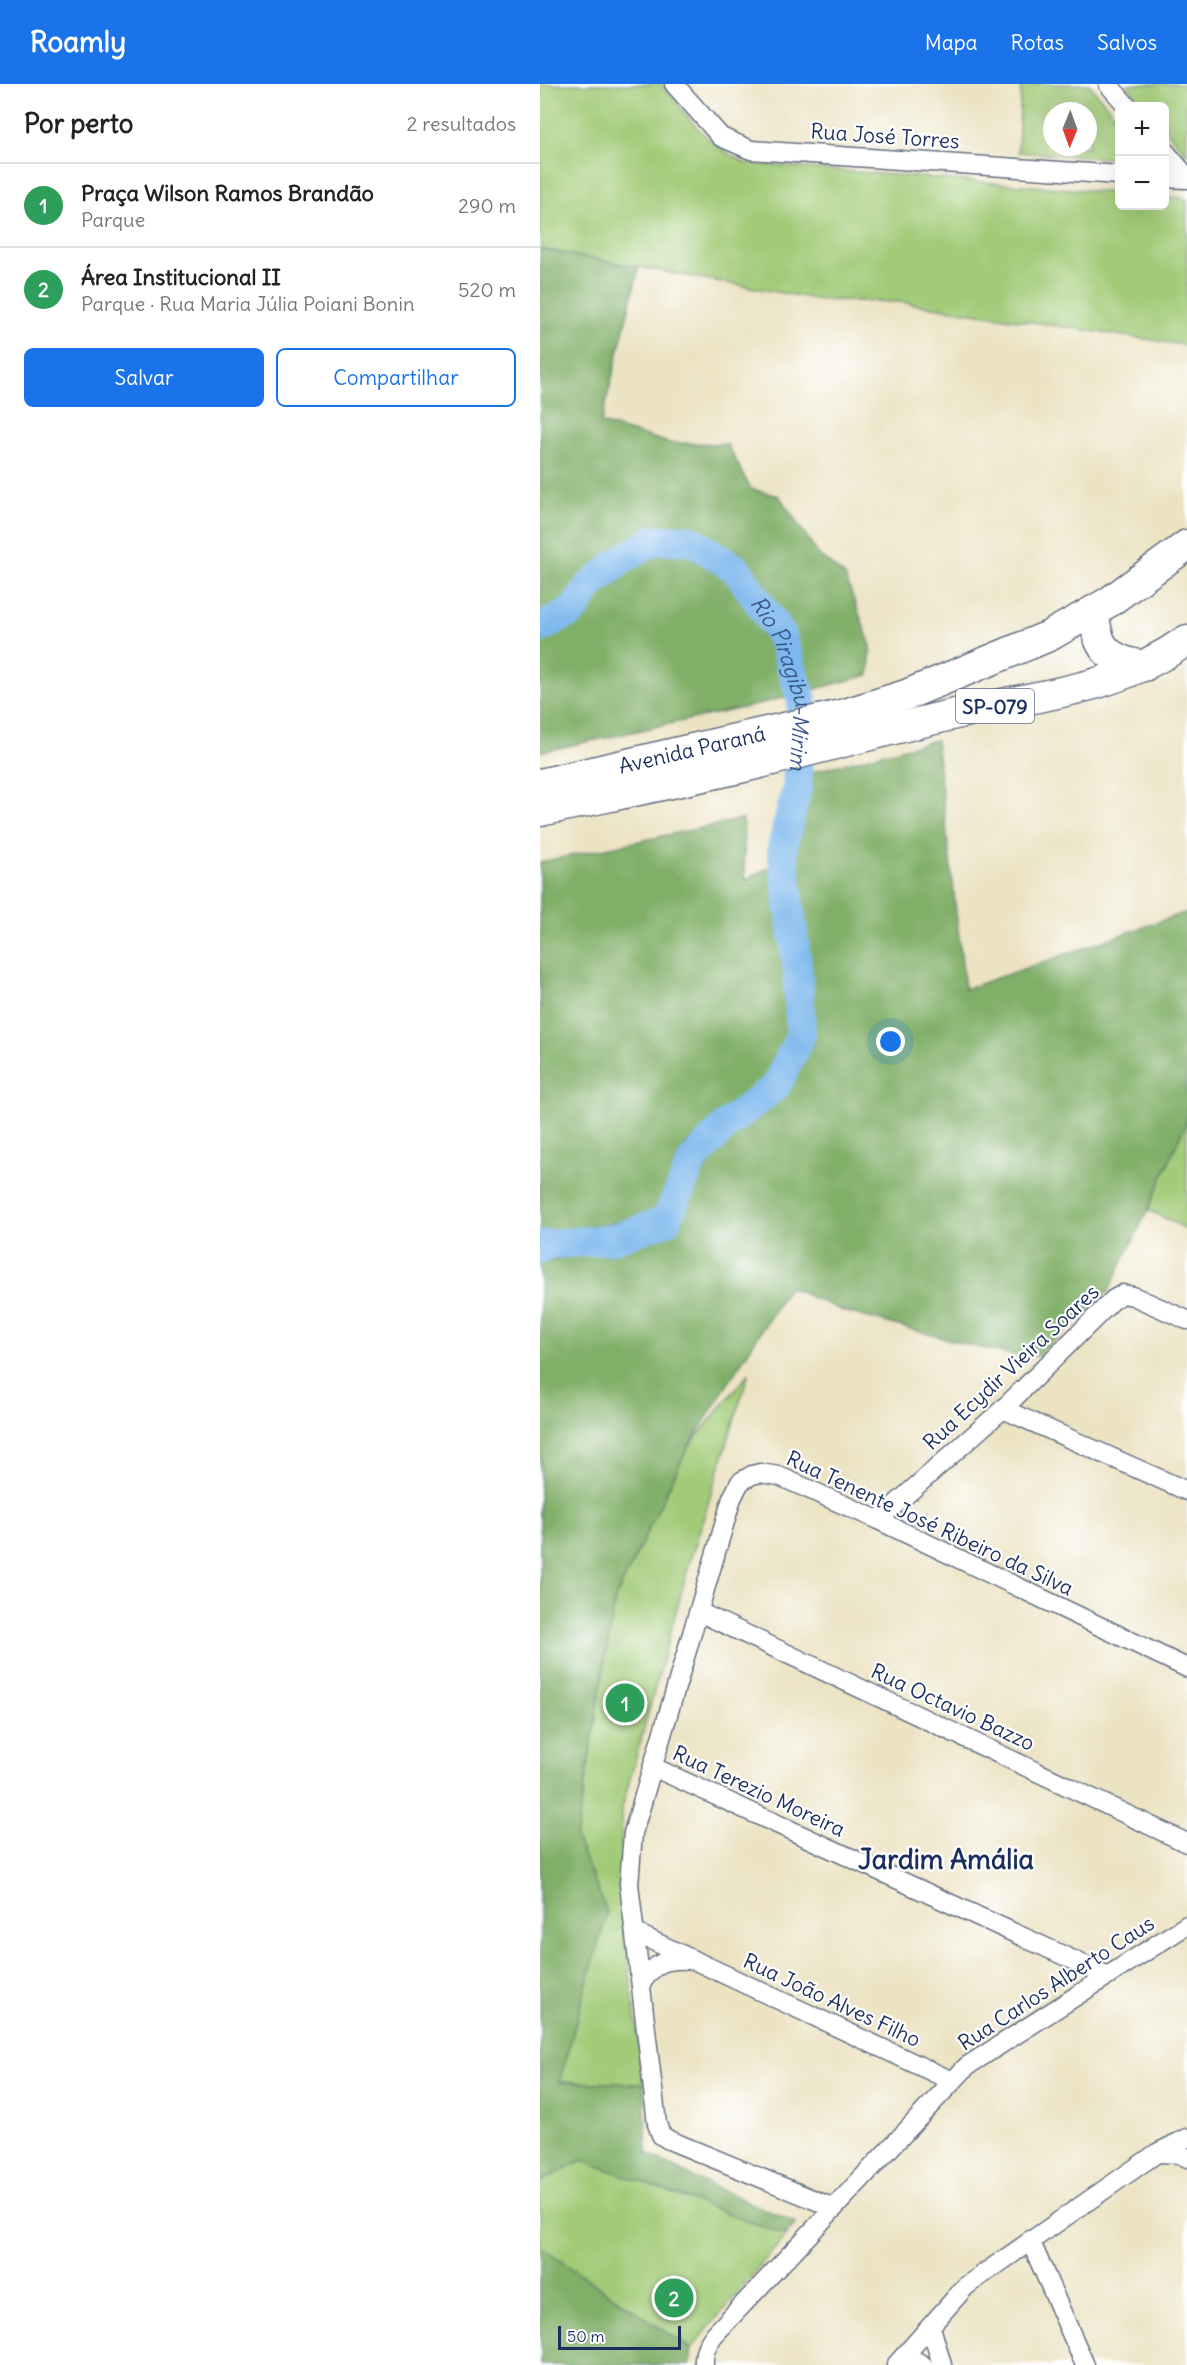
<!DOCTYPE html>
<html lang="pt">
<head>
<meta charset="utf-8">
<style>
	body { margin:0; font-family:Delius,sans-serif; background:#f2f2f2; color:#222 }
	.controls { position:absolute; right:18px; top:18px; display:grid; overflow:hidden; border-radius:9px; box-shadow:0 6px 24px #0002 }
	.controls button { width:54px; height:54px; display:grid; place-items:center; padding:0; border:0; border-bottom:2px solid #e0e0e0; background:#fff; color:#222; font:30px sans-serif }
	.compass { position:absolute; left:503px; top:18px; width:54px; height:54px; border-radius:50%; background:#fff; box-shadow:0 6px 24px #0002; rotate:181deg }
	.scale { position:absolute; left:18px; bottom:15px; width:123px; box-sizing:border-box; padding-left:6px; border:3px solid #1b2f5e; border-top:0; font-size:16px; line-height:21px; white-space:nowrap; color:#1b2f5e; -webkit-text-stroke:4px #fff; paint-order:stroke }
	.you { position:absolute; left:351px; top:958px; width:21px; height:21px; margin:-15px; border:4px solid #fff; border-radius:50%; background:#1a73e8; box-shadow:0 0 0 9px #1a73e833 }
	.badge { display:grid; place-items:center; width:39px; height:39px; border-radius:50%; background:#1a73e8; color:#fff; font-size:20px; font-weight:700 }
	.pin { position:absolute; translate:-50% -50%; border:3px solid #fff; box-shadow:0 2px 6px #0006 }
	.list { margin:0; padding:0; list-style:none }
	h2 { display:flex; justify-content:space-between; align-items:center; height:78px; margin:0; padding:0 24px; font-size:26px }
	h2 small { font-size:20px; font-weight:400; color:#767676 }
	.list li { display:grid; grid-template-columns:39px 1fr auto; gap:18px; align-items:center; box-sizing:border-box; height:84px; padding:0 24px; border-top:2px solid #e0e0e0 }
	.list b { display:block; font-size:22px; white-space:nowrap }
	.list p { margin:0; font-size:20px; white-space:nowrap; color:#767676 }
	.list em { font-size:20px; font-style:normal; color:#767676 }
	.actions { display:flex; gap:12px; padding:18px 24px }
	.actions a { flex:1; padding:14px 0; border:2px solid #1a73e8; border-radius:9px; text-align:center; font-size:21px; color:#1a73e8 }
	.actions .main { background:#1a73e8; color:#fff }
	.map { position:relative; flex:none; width:647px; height:2281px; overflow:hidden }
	header { display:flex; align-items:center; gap:36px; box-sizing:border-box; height:84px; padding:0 30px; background:#1a73e8; color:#fff }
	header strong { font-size:28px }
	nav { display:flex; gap:33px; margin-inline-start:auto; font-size:21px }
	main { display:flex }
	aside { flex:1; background:#fff }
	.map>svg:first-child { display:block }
</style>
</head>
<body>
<header>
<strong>Roamly</strong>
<nav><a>Mapa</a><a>Rotas</a><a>Salvos</a></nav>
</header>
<main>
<aside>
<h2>Por perto<small>2 resultados</small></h2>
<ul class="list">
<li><span class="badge" style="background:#2e9e5b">1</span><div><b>Praça Wilson Ramos Brandão</b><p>Parque</p></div><em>290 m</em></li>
<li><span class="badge" style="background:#2e9e5b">2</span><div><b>Área Institucional II</b><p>Parque · Rua Maria Júlia Poiani Bonin</p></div><em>520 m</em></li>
</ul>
<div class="actions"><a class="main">Salvar</a><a>Compartilhar</a></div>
</aside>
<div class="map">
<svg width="647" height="2281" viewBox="0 0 647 2281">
	<rect width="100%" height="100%" fill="#fff"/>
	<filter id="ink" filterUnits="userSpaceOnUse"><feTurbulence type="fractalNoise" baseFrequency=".0167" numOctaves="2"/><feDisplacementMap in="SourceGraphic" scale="12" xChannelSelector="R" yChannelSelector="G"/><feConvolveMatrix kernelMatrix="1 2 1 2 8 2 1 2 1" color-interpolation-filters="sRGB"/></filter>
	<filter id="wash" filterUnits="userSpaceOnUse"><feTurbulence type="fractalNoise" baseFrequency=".008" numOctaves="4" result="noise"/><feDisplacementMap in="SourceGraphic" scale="24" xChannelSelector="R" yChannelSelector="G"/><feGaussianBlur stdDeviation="1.35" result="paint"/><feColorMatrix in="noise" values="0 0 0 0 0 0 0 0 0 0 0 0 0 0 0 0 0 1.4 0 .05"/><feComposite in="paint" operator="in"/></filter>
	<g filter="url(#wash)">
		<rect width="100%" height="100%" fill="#ece3c3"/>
		<g fill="#a1cb77" stroke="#5e7d6a" stroke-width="1.5" fill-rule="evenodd">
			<path d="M0,0H122C148,34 166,60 205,79L579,109L580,122H624L625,112L647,115V257L644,261L360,218L281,216L0,165Z"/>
			<path d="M481,0H549L579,36V75L478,68ZM512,27H548V63H512Z"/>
			<path d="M586,0H647V71L625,45L624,22H605Z"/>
			<path d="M647,1036V1145L608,1126Z"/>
			<path d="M209,1289L150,1477L82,1724L81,1780L84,1845L104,2000L19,1998L67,1828L36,1754L75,1515L148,1363Z"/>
			<path d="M42,2076L246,2151L151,2265L0,2163V2098Z"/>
		</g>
		<g fill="#80af68" stroke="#4e6f63" stroke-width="1.5">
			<path d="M0,165L99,183L61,339L130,359L187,360L211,405L239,412L279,471L305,492L331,562L329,591L212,622L0,668Z"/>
			<path d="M396,656L425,905L647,828V1036L608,1126L568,1208L497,1272L483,1273L433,1262L303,1227L249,1203L148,1363L75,1515L36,1754L67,1828L19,1998L104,2000L107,2069L159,2096L256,2139L246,2151L42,2076L0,2098V1180L127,1148L176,1068L243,1004L274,959L271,904L255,766L267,689Z"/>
			<path d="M203,735L205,796L237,779L248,887L249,952L227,995L145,1062L119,1126L65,1141L4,1147L0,1150V778Z"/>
			<path d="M0,2163L151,2265V2281H0Z"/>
		</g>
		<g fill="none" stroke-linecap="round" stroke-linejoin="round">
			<path stroke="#7bb7ed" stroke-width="30" id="s1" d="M0,544L33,527L50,502L80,477L114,456H151L197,486L241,551L262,616L257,704L242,764L257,880L261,951L236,1002L187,1040L153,1076L126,1137L72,1155L5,1161L0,1165"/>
		</g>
	</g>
	<g filter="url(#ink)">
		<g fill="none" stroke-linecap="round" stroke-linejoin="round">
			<defs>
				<g id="minor">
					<path d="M134,0L181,53L211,66L580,91"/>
					<path d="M568,0L587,22"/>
					<path d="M624,66L647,93"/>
					<path d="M624,94L647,95"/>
					<path d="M463,1325L647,1407"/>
					<path d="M338,1436L463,1325L574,1215L583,1210L593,1212L647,1236"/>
					<path d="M159,1528L647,1759"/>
					<path d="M647,1584L338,1436L239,1392L220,1389L212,1391L200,1398L192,1414L93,1749L89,1800L117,2040L121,2051L129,2056L294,2124L427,1982L647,1841"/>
					<path d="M113,1683L568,1892"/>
					<path d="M96,1849L412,1997"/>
					<path d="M101,1900C114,1879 125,1874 150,1876"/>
					<path d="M619,2069L640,2070L647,2074"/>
					<path d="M490,2156L545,2281"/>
					<path d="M391,2243L402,2281"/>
					<path d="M366,2271L383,2281"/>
					<path d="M164,2281C163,2268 167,2261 174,2251L294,2124"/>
					<path d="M356,2281L426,2202L617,2069L647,2054"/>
				</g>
				<g id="primary">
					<path d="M554,527C556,564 567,576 604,582"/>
					<path id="s2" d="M0,700L305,630L366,611L509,552L569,518L647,461"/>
					<path d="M0,727C65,713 130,700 195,685C271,667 345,646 420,629C504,609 573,608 647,556"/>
				</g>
			</defs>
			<use href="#minor" stroke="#646e81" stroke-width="21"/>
			<use href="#primary" stroke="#646e81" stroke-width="33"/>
			<use href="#minor" stroke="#fff" stroke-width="18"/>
			<use href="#primary" stroke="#fff" stroke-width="30"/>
		</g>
	</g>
	<g text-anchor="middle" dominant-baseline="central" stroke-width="4.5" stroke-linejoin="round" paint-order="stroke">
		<rect fill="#fff" stroke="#5f6d8e" stroke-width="1.5" x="416" y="605" width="78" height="34" rx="4.5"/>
		<g font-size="20" font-weight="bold" fill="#1b2f5e">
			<text x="455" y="622">SP-079</text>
		</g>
		<g font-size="21" fill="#1b2f5e" stroke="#fff">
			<text transform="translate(345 52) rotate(4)">Rua José Torres</text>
			<text stroke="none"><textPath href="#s2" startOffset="156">Avenida Paraná</textPath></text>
			<text transform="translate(471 1283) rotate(-43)">Rua Ecydir Vieira Soares</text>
			<text transform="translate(390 1439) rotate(25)">Rua Tenente José Ribeiro da Silva</text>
			<text transform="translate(413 1623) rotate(25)">Rua Octavio Bazzo</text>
			<text transform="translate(219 1707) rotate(25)">Rua Terezio Moreira</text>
			<text transform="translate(516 1899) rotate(-33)">Rua Carlos Alberto Caus</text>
			<text transform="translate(292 1916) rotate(25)">Rua João Alves Filho</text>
		</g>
		<g font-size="22" font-style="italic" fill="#385889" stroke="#fff">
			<text stroke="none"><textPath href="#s1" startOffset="364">Rio Piragibu-Mirim</textPath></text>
		</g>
		<g font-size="27" font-weight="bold" fill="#1b2f5e" stroke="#fff">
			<text x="406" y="1775">Jardim Amália</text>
		</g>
	</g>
</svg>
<div class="controls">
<button>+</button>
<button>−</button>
</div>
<svg class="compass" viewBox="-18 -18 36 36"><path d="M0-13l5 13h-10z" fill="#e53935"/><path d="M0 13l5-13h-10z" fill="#767676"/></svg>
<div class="scale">50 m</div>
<div class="you"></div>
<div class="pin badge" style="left:85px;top:1619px;background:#2e9e5b">1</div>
<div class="pin badge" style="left:134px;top:2214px;background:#2e9e5b">2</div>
</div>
</main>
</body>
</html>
